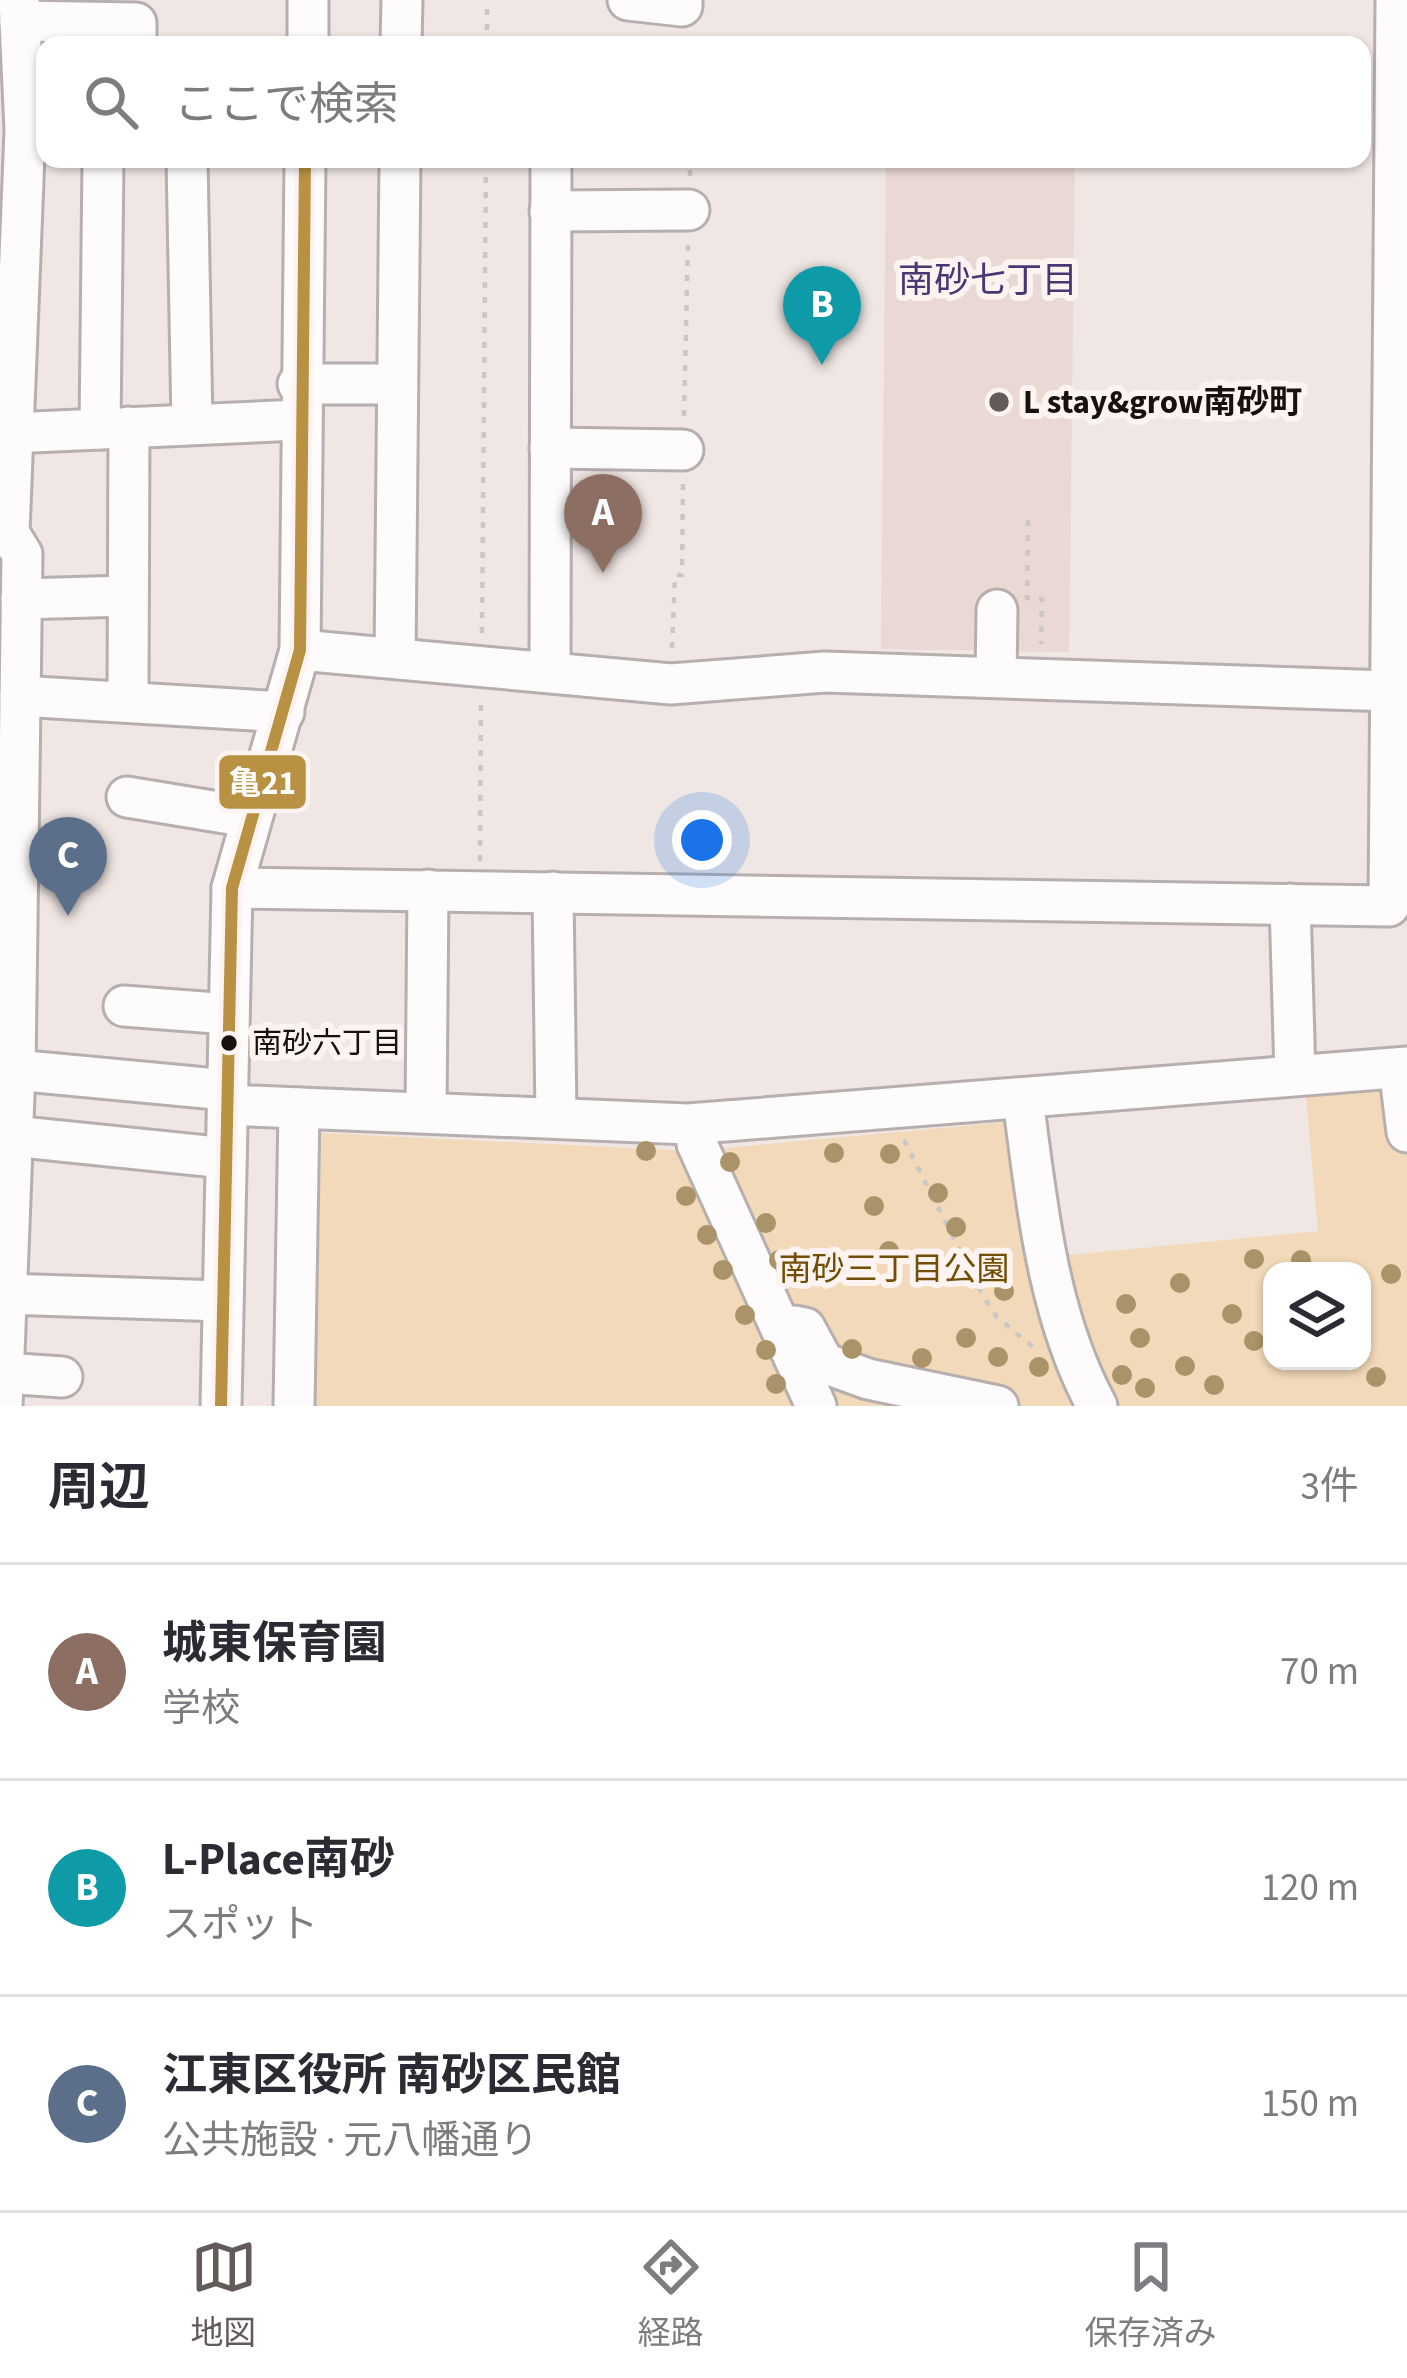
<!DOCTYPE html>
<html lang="ja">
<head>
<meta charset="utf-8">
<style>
	body { margin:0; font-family:"Source Sans 3","Noto Sans JP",sans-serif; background:#f2f2f3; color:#2b2b33 }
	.controls { position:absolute; right:36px; bottom:36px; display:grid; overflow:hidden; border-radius:24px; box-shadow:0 3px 9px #0004 }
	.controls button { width:108px; height:108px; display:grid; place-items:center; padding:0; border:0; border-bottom:3px solid #e1e1e2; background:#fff; color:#2b2b33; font:60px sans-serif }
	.you { position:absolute; left:702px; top:840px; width:42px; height:42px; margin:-30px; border:9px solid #fff; border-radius:50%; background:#1a73e8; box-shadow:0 0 0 18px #1a73e833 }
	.badge { display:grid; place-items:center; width:78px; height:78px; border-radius:50%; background:#625b59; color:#fff; font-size:39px; font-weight:700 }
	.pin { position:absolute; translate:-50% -99px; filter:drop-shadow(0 3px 6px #0008) }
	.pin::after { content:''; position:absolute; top:63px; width:42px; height:36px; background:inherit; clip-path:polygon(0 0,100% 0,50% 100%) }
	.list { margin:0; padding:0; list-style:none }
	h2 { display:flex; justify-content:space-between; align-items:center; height:156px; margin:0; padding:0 48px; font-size:51px }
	h2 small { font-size:39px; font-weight:400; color:#7c7c81 }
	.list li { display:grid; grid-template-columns:78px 1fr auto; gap:36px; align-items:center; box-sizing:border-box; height:216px; padding:0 48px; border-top:3px solid #e1e1e2 }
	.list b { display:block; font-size:45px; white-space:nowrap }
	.list p { margin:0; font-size:39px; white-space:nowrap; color:#7c7c81 }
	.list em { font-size:39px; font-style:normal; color:#7c7c81 }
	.icon { flex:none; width:66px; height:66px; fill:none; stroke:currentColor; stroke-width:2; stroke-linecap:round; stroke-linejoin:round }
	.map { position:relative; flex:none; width:1407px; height:1406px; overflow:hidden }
	.search { position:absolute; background:#fff; box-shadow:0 3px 9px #0004; left:36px; right:36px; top:36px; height:132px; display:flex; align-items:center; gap:30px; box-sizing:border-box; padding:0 42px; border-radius:24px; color:#7c7c81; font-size:45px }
	.sheet { height:804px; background:#fff }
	nav { display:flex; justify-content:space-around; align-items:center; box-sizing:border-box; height:168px; border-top:3px solid #e1e1e2; background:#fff; font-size:33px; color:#7c7c81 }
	nav a { display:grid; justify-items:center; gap:6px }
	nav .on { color:#625b59 }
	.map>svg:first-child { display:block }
</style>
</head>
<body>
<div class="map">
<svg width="1407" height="1406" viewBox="0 0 1407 1406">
	<rect width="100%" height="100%" fill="#f0e7e4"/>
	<path fill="#e9d8d3" d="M886,159H1075L1069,652L881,649Z"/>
	<path fill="#f1d9b9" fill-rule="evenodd" d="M1407,1089V1406H303L307,1146L322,1133L692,1151L1019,1121L1039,1258L1318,1231L1306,1097ZM1272,1271H1362V1361H1272Z"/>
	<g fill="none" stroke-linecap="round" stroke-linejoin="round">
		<defs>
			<g id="minor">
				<path d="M628,0L682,6V0"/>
				<path d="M20,21L136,23V45"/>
				<path d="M308,45V0"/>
				<path d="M401,45L402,0"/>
				<path d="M187,159L192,423"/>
				<path d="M550,211L689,210"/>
				<path d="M298,384H397"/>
				<path d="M100,429L103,159"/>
				<path d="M11,433L298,420"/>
				<path d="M550,448L683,450"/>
				<path d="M21,599L127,596"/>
				<path d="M300,650L671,684L825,672L1390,691"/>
				<path d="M395,658L400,159"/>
				<path d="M550,671L551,159"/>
				<path d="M996,677L997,610"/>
				<path d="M20,696L284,712"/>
				<path d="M128,702L129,427"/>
				<path d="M127,797L249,817"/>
				<path d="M232,888L1389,906L1396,0"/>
				<path d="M553,892L556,1117"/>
				<path d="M1290,904L1295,1074"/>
				<path d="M124,1006L229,1014"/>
				<path d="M15,1070L227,1090"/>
				<path d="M1401,1084L1407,1132"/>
				<path d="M227,1105L688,1124L1407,1067"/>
				<path d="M426,1112L428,890"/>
				<path d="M1025,1115C1038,1213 1049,1318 1097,1406"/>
				<path d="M12,1136L226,1158"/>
				<path d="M697,1144L816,1406"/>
				<path d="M4,1294L223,1301"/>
				<path d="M795,1326L805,1328L824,1363L868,1379L998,1406"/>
				<path d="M3,1373L62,1377"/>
				<path d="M2,1406L15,1070L22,554L9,533L25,130L19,0"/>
				<path d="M221,1406L232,888L300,650L305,159"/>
				<path d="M294,1406L299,1108"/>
			</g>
		</defs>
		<use href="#minor" stroke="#b6afad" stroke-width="45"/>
		<g stroke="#cac7c6" stroke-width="4.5" stroke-dasharray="6 9" stroke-linecap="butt">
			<path d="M487,45V0"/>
			<path d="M690,176V159"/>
			<path d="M684,416L688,241"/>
			<path d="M1028,520L1027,598L1042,599L1041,644"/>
			<path d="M482,633L486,159"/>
			<path d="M672,648L675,575H682L683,481"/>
			<path d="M480,861L481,698"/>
			<path d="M904,1140L984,1298L997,1317L1033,1347"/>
		</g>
		<use href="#minor" stroke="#fdfbfb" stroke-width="39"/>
		<defs>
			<path id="bus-1" d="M221,1406L232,888L300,650L305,159"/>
		</defs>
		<use href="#bus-1" stroke="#fdf3f0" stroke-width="21"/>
		<use href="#bus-1" stroke="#b89143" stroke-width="12"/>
	</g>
	<g fill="#aa9368">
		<circle cx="646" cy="1151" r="10"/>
		<circle cx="834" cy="1153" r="10"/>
		<circle cx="890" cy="1154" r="10"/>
		<circle cx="730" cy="1162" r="10"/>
		<circle cx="938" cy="1193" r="10"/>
		<circle cx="686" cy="1196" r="10"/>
		<circle cx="874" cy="1206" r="10"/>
		<circle cx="766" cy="1223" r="10"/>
		<circle cx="956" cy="1227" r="10"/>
		<circle cx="707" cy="1235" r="10"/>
		<circle cx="889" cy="1251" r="10"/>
		<circle cx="1254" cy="1259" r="10"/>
		<circle cx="779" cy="1260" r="10"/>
		<circle cx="1301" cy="1260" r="10"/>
		<circle cx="723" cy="1270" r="10"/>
		<circle cx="1391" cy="1274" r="10"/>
		<circle cx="1180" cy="1283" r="10"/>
		<circle cx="1004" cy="1291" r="10"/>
		<circle cx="1126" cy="1304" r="10"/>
		<circle cx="1232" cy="1314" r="10"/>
		<circle cx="745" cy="1315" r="10"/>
		<circle cx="966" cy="1338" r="10"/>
		<circle cx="1140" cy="1338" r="10"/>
		<circle cx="1254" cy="1341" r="10"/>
		<circle cx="852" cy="1349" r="10"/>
		<circle cx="766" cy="1350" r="10"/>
		<circle cx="998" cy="1357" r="10"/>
		<circle cx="922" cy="1358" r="10"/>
		<circle cx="1185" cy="1366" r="10"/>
		<circle cx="1039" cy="1367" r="10"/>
		<circle cx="1122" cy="1375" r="10"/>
		<circle cx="1376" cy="1377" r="10"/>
		<circle cx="776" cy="1384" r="10"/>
		<circle cx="1214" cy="1385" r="10"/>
		<circle cx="1145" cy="1388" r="10"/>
	</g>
	<circle fill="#625b59" stroke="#fdf3f0" stroke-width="4.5" cx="999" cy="402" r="12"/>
	<circle fill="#16100e" stroke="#fdf3f0" stroke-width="4.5" cx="229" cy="1043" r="10"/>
	<g text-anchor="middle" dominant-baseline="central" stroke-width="12" stroke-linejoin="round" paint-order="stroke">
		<g font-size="30" fill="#16100e" stroke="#fdf3f0" text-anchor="start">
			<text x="252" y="1043">南砂六丁目</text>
		</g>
		<g font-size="33" font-weight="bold" fill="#16100e" stroke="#fdf3f0" text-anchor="start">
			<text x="1023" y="402">L stay&amp;grow南砂町</text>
		</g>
		<g font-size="33" fill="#714e03" stroke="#fdf3f0">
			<text x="894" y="1269">南砂三丁目公園</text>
		</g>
		<g font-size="36" fill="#4a3672" stroke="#fdf3f0">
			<text x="988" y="280">南砂七丁目</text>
		</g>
	</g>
	<rect stroke="#fdf3f0" stroke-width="4.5" x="217" y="753" width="91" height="58" rx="12" fill="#b89143"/>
	<g font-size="33" text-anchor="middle" font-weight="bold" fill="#fff">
		<text x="262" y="794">亀21</text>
	</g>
</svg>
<div class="controls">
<button><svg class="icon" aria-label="layers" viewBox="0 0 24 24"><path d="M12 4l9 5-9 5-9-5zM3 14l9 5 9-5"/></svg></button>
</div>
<div class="you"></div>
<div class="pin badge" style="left:603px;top:573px;background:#8d6e63">A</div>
<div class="pin badge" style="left:822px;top:365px;background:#0f9aa8">B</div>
<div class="pin badge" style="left:68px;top:916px;background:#5c6f8a">C</div>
<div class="search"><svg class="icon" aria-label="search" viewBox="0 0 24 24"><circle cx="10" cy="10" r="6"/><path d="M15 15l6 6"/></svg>ここで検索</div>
</div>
<section class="sheet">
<h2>周辺<small>3件</small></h2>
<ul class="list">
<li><span class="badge" style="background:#8d6e63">A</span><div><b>城東保育園</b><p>学校</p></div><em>70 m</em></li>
<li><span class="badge" style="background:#0f9aa8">B</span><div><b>L-Place南砂</b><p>スポット</p></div><em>120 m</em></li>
<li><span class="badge" style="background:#5c6f8a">C</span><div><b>江東区役所 南砂区民館</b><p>公共施設 · 元八幡通り</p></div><em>150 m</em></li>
</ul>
</section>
<nav>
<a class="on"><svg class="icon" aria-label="map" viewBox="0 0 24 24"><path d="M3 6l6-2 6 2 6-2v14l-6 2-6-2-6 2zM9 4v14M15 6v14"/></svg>地図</a>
<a><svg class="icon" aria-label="directions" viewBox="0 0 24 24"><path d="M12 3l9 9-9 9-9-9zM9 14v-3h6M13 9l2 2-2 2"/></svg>経路</a>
<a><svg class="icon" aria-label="saved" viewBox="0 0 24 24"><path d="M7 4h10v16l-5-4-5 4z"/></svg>保存済み</a>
</nav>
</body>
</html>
